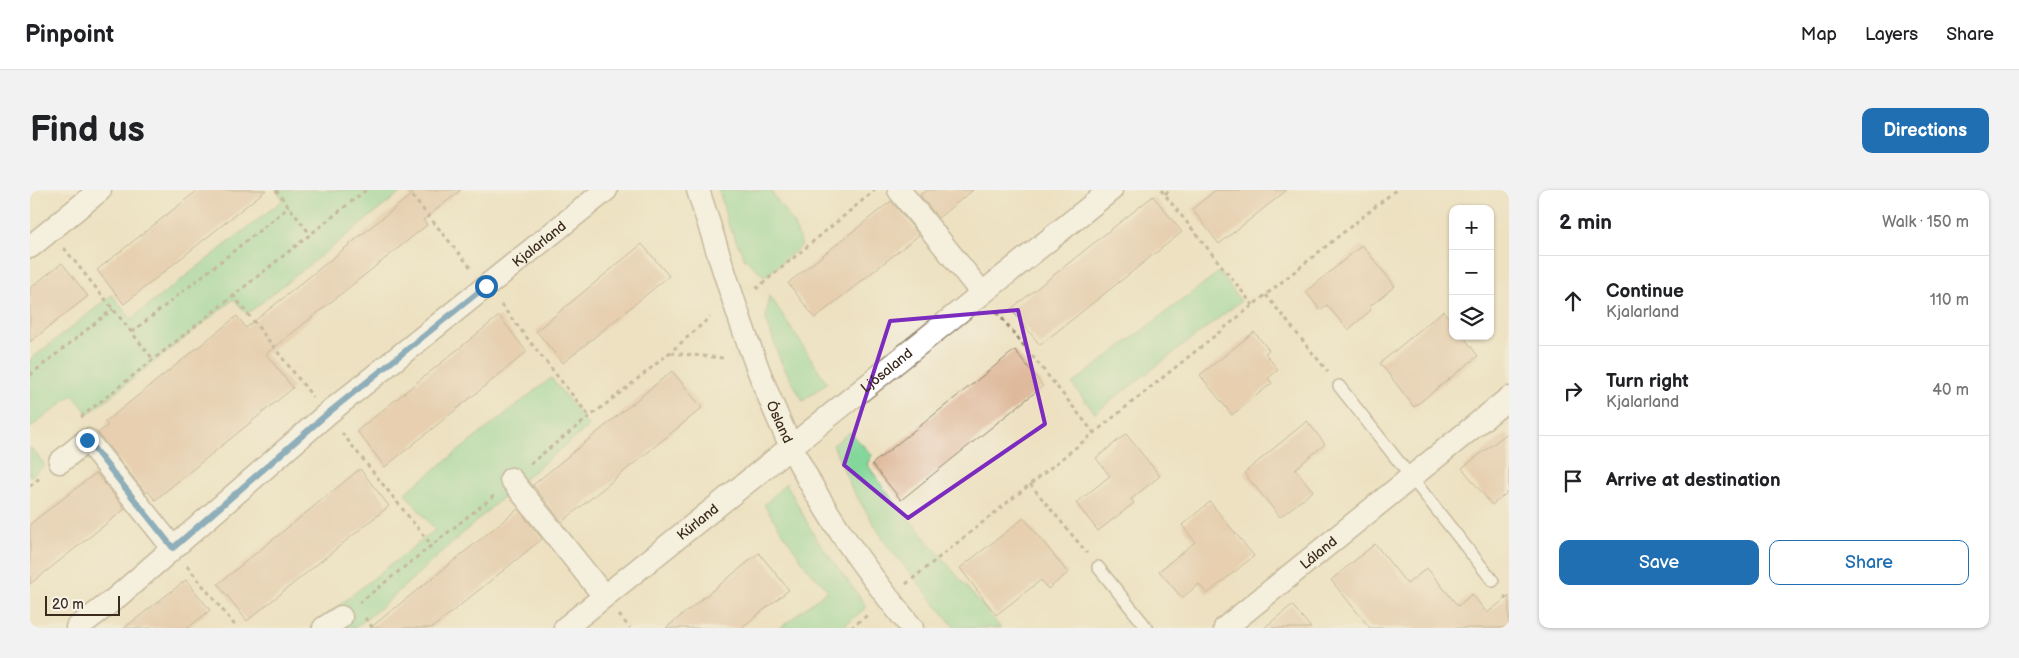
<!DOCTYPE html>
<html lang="en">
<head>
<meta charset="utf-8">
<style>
	body { margin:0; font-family:"Balsamiq Sans",sans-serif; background:#f2f2f2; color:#202124 }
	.controls { position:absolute; right:15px; top:15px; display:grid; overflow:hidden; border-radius:10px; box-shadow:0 1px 4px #0004 }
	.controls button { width:45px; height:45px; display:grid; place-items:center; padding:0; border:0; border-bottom:1px solid #e0e0e0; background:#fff; color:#202124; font:25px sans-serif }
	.scale { position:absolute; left:15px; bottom:12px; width:75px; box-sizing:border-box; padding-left:5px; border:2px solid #3b2a1e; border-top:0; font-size:14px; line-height:18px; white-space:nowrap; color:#3b2a1e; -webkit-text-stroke:4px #f7f3e8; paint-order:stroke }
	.stop { position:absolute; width:15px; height:15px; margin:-11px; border:4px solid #1f6fb2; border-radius:50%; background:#fff }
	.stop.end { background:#1f6fb2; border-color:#fff; box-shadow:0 1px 5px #0008 }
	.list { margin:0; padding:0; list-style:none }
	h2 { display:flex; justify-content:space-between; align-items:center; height:65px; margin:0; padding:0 20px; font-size:21px }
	h2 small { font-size:16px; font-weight:400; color:#757577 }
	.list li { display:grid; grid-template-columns:32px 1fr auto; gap:15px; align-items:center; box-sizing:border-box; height:90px; padding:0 20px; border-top:1px solid #e0e0e0 }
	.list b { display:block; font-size:19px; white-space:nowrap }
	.list p { margin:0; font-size:16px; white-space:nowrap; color:#757577 }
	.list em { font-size:16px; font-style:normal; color:#757577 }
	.actions { display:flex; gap:10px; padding:15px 20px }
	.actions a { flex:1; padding:11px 0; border:1px solid #1f6fb2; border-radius:10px; text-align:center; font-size:18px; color:#1f6fb2 }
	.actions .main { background:#1f6fb2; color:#fff }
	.icon { flex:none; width:28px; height:28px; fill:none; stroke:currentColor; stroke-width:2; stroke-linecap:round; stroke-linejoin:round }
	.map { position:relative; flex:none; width:1479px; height:438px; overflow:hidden; border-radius:10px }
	header { display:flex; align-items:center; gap:30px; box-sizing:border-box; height:70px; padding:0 25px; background:#fff; border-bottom:1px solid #e0e0e0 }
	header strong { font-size:24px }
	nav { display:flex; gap:28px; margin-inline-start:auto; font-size:18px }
	.intro { display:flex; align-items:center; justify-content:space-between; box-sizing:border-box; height:120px; padding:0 30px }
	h1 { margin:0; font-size:35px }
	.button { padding:12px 22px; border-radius:10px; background:#1f6fb2; color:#fff; font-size:18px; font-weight:700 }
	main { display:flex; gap:30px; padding:0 30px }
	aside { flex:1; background:#fff; border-radius:10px; box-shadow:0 1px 4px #0004 }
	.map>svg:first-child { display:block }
</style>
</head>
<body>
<header>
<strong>Pinpoint</strong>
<nav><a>Map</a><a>Layers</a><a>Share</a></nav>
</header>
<div class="intro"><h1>Find us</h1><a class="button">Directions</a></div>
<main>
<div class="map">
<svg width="1479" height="438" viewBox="0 0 1479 438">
	<rect width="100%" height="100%" fill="#f7f3e8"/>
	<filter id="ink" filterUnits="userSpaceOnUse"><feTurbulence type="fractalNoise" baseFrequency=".02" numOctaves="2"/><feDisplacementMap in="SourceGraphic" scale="10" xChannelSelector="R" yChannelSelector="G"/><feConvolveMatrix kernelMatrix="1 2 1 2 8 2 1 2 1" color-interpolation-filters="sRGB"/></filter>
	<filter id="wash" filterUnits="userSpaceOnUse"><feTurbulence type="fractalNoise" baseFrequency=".0096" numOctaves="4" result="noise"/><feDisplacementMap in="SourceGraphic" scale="20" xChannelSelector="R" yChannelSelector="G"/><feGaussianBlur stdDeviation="1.12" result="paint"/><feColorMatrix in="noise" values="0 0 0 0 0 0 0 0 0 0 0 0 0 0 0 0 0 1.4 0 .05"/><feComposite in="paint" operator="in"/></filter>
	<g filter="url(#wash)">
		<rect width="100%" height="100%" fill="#ede1c1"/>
		<g fill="#83d79a" stroke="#5f805c">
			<path d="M246,0H367L370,3L217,124L204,109L58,224L43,205L0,238V170L82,105L101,129L253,10Z"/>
			<path d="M689,0H740L763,33L772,55L735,87L715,69L698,34Z"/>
			<path d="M1189,82L1211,111L1065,223L1042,194Z"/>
			<path d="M739,104L797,193L773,211L751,172L736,129Z"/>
			<path d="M521,188L559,236L482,299L350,418L325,438H280L405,340L375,303Z"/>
			<path d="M820,242L842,265L837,274L855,300L971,438H925L857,355L822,299L803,255Z"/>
			<path d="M0,257L15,275L0,287Z"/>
			<path d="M756,293L785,347L837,417L811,438H750L798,400L776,377L734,315Z"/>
		</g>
		<g id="blocks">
			<g fill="#dfb99b">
				<path d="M168,0H236L94,114L67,80Z"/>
				<path d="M387,0H431L393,30L397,35L236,164L263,198L125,310L118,301L116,303L68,243L78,235L75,232L207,126L216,138Z"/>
				<path d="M897,0H943L908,28L890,5Z"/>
				<path d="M1186,0H1257L1189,54L1162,19Z"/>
				<path d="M1123,6L1152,42L1010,155L981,119Z"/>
				<path d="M861,11L889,45L785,128L758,93Z"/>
				<path d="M612,54L639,86L533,173L506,141Z"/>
				<path d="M1332,55L1365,96L1339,117L1341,120L1318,140L1297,115L1290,120L1276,102Z"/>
				<path d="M32,73L58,106L0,152V98Z"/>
				<path d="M1413,121L1423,133V146H1433L1448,166L1384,217L1350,173Z"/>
				<path d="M469,126L497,162L355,277L327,241Z"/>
				<path d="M1224,142L1239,160L1235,163L1248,180L1238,188L1242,193L1202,225L1170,185Z"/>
				<path d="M985,160L1013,196L871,310L842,274Z"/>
				<path d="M642,181L672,218L532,332L503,295Z"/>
				<path d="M1277,231L1295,254L1265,279L1283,301L1250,327L1214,283Z"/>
				<path d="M1479,242V301L1462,315L1432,278Z"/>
				<path d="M1096,244L1130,286L1101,309L1104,313L1068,341L1046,313L1080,286L1066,268Z"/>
				<path d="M330,279L359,316L217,431L188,394Z"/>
				<path d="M66,283L95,319L0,394V334Z"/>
				<path d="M1180,312L1224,366L1177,404L1169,394L1152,408L1129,381L1165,352L1152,335Z"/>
				<path d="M488,319L512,349L402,438H340Z"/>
				<path d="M994,328L1038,383L1018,399L1011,390L966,425L930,378Z"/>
				<path d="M1345,354L1377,394L1397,378L1428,416L1442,404L1457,423L1479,406V438H1340L1301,390Z"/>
				<path d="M729,363L759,400L711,438H636Z"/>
				<path d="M156,390L180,420L158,438H94Z"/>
				<path d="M1262,415L1281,438H1234Z"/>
			</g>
		</g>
	</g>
	<g filter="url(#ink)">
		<use href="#blocks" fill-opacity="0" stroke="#948670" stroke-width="1"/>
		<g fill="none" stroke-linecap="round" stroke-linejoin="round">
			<defs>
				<g id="lane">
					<path d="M1309,196L1463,391"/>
					<path d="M1068,377L1117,438"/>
				</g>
				<g id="street">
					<path id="s1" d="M668,0C696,86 721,174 761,256C792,321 836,381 882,438"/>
					<path d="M869,0L952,103"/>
					<path d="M0,57L70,0"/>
					<path d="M30,272L57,250L143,358"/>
					<path d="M481,289L574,406"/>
					<path id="s2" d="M47,438L86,408L297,224L576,0"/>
					<path d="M294,438L311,427"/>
					<path id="s3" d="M535,438L1081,0"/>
					<path id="s4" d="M1195,438L1479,208"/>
				</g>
			</defs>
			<use href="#lane" stroke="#948670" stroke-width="14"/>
			<use href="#street" stroke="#948670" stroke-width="25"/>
			<g stroke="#948670" stroke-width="3" stroke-dasharray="4 4" stroke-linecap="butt">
				<path d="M246,0L280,44"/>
				<path d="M377,0L442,79"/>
				<path d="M1131,0L1223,115"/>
				<path d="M1135,4L1140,0"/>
				<path d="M34,58L123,169"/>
				<path d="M726,99L845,0"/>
				<path d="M203,105L283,207"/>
				<path d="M1236,105L1298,182"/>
				<path d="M471,115L559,226"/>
				<path d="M967,122L1064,243"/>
				<path d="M102,142L259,17"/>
				<path d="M641,163L694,168"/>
				<path d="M0,185L83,119"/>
				<path d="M51,227L336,0"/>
				<path d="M312,243L402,356"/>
				<path d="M500,274C560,225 623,180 680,127"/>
				<path d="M1000,294L1057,363"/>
				<path d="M0,296L12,286"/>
				<path d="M157,376L207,438"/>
				<path d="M876,394L1366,0"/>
				<path d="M1474,406L1479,412"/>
				<path d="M329,413L465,305"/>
				<path d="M589,425L600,438"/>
				<path d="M335,428L343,438"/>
				<path d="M821,438L840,423"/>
			</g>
			<use href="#lane" stroke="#fff" stroke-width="11"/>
			<use href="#street" stroke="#fff" stroke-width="22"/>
		</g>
	</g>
	<g fill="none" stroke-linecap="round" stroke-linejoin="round" filter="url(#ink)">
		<path stroke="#1f6fb2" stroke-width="6" d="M57,250L143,358L297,224L456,96"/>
	</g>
	<path d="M0 0H1479V438H0ZM988,120L1015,234L878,328L814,275L860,131Z" fill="#ede1c1" fill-opacity=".55" fill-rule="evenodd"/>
	<path fill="none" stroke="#7b2cbf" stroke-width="4" stroke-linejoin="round" d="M988,120L1015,234L878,328L814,275L860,131Z"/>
	<g text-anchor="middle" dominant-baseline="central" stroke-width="4" stroke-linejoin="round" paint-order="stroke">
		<g font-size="14" fill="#3b2a1e" stroke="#f7f3e8">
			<text stroke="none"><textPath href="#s2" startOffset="601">Kjalarland</textPath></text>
			<text stroke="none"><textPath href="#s3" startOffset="412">Ljósaland</textPath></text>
			<text stroke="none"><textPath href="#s1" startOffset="246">Ósland</textPath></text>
			<text stroke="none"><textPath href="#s3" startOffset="170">Kúrland</textPath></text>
			<text stroke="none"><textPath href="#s4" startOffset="120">Láland</textPath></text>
		</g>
	</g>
</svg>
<div class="controls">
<button>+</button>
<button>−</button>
<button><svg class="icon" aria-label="layers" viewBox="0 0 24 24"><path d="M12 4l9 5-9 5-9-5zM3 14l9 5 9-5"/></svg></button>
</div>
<div class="scale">20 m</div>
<div class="stop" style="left:456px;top:96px"></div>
<div class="stop end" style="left:57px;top:250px"></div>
</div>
<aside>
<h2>2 min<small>Walk · 150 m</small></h2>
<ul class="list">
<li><svg class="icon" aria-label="ahead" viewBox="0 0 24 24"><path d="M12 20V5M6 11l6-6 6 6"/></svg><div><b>Continue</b><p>Kjalarland</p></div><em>110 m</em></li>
<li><svg class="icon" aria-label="right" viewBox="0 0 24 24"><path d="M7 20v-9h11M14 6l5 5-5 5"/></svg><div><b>Turn right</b><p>Kjalarland</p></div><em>40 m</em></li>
<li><svg class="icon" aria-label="arrive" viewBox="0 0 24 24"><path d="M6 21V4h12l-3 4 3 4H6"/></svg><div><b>Arrive at destination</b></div></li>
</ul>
<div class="actions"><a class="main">Save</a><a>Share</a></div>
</aside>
</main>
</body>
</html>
